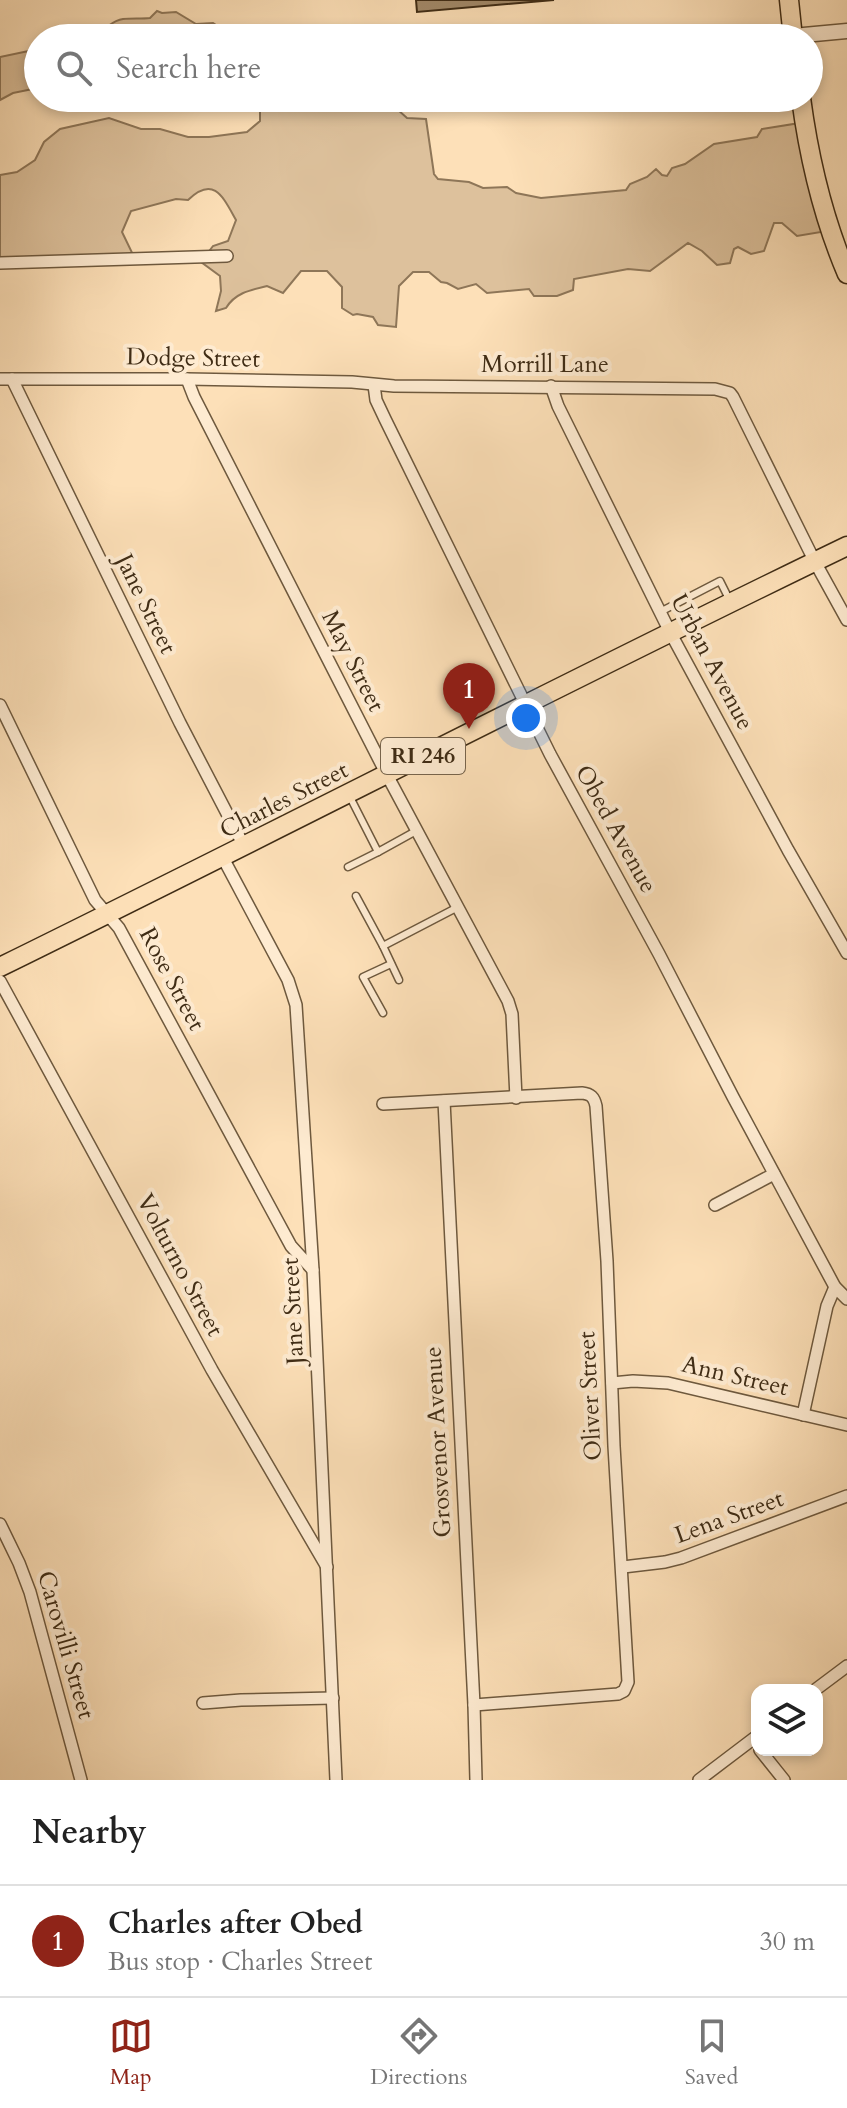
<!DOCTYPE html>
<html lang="en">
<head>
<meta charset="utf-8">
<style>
	body { margin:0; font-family:Cardo,serif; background:#f6f6f6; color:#222 }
	.controls { position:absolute; right:24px; bottom:24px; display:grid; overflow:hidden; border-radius:16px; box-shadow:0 4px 12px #0003 }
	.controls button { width:72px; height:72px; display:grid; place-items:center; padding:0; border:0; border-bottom:2px solid #e0e0e0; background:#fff; color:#222; font:40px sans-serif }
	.you { position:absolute; left:526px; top:718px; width:28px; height:28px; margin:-20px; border:6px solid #fff; border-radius:50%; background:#1a73e8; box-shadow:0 0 0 12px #1a73e833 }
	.badge { display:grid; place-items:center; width:52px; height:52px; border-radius:50%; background:#8f2418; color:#fff; font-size:26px; font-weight:700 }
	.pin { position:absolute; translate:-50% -66px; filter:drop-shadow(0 2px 4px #0008) }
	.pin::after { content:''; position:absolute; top:42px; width:28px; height:24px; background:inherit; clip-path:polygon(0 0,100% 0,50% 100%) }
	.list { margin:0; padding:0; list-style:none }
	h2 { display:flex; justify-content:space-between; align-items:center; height:104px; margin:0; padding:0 32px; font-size:34px }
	h2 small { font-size:26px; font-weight:400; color:#767676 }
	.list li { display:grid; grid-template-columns:52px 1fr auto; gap:24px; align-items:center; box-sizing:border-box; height:112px; padding:0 32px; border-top:2px solid #e0e0e0 }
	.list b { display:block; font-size:30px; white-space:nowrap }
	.list p { margin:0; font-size:26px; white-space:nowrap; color:#767676 }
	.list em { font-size:26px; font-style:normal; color:#767676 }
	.icon { flex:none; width:44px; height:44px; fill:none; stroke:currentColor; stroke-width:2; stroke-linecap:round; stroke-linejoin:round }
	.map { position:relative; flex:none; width:847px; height:1780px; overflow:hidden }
	.search { position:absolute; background:#fff; box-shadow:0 4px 12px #0003; left:24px; right:24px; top:24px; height:88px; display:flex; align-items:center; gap:20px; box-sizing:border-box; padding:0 28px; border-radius:44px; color:#767676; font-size:30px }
	.sheet { height:216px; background:#fff }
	nav { display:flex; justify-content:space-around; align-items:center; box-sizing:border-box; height:112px; border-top:2px solid #e0e0e0; background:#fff; font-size:22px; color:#767676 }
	nav a { display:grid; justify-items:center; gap:4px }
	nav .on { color:#8f2418 }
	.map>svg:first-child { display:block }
</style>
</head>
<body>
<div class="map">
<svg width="847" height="1780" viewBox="0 0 847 1780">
	<rect width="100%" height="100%" fill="#fde0b8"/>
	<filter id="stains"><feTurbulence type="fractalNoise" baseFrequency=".0025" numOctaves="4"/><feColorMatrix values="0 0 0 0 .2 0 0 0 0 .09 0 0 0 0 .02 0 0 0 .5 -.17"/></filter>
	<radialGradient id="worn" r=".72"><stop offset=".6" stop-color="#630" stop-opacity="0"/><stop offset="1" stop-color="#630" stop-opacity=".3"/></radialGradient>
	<g fill="#ddc19c" stroke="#8e7658" stroke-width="2">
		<path d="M157,11L162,13L176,12L196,24L213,23L222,29H232L237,35H248L257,38H64L81,29C104,40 106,21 123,19C132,18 141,19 150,18Z"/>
		<path d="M38,49V88L13,93L0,100V57Z"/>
		<path d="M256,98H373L376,102L385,98H392L398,110L407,118L426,119L434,174L438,179L469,182L483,188L507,187L516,193L541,198L626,190L630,184L647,177L656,169L662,175L667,176L672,168L685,164L714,144L757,137L762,129L800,123L827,231L797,236L782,223H774L764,251L751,254L738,247L734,249L730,263L717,265L702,251L688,243L650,271L628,269L574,279L573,290L557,296H534L529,289L487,293L476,284L458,289L447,283L441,282L429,272H413L399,286L396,327L378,325L373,317L357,314L353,315L342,308V287L327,271H301L283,293L267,286C250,290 235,293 226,308L216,311L221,291L220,276L201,262L213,246L228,241L236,220C223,197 214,175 188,200L176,199L131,211L122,232L137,263L0,264V175L17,172L35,160L44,142L60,129L109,118L141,129H160L188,137H209L247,132L260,121V107Z"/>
	</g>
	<path fill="#a28a6a" stroke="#3f2c15" stroke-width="2" d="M416,0H554L417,12Z"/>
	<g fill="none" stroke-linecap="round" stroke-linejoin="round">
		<defs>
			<g id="service">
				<path d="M660,612L720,581L730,601"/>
				<path d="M350,797L378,852L416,831"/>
				<path d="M348,867L378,852"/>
				<path d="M356,896L383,946L458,907"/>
				<path d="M383,946L399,980"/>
				<path d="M383,1013L363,977L391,964"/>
			</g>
			<g id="minor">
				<path d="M0,263L227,256"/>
				<path d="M0,379H187L352,382L394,386L715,389L730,393L733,397L815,562L847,620"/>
				<path d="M12,379L180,723L244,846"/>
				<path d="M187,379L194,397L387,775L508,1001L512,1014L516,1098"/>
				<path d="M374,385L376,400L385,419L550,754L659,954L733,1097L835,1287L847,1299"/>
				<path d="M551,386L558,406L670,632L788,850L847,953"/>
				<path d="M0,705L95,900L119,928L291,1246L313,1270"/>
				<path d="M223,858L288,980L296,1005L313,1270L336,1780"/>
				<path d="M0,981L212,1370L327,1567"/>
				<path d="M444,1101L474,1705L476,1780"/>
				<path d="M383,1104L582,1093C591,1094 594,1097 596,1106L607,1261L614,1446L628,1682L624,1691L618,1694L474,1705"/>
				<path d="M715,1205L774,1174"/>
				<path d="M612,1383L633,1381L668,1383L847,1425"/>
				<path d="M803,1415L827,1306L835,1287"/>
				<path d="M0,1524L19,1563L30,1592L81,1780"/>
				<path d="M623,1567L665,1562L681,1558L847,1496"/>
				<path d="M815,1690L847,1666"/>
				<path d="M203,1703L241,1700L333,1698"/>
				<path d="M760,1750L784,1780"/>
				<path d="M699,1780L757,1736"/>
			</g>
			<path id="tertiary" d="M793,36L847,31"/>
			<g id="primary">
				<path d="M789,0L793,38"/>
				<path d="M801,98C809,158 823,218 847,274"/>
				<path d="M0,967C283,828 563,683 847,546"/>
			</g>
		</defs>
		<use href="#service" stroke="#6e593e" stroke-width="9"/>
		<use href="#minor" stroke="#6e593e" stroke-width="14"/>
		<use href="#tertiary" stroke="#6e593e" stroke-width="17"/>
		<use href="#primary" stroke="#3f2c15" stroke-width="21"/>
		<use href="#service" stroke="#feebd1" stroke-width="6"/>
		<use href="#minor" stroke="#feebd1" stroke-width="11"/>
		<use href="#tertiary" stroke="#feebd1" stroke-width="14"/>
		<use href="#primary" stroke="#fde0b8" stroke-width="18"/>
	</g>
	<g text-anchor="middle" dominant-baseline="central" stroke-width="8" stroke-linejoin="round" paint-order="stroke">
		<rect fill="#feebd1" stroke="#78654d" stroke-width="2" x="381" y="738" width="84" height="36" rx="6"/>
		<g font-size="22" font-weight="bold" fill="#3f2c15">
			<text x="423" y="756">RI 246</text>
		</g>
		<g font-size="24" fill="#3f2c15" stroke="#feebd1">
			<text transform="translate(193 358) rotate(1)">Dodge Street</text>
			<text x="545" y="364">Morrill Lane</text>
			<text transform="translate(146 604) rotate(64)">Jane Street</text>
			<text transform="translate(353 661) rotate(63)">May Street</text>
			<text transform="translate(712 662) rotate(62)">Urban Avenue</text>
			<text transform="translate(284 800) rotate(-27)">Charles Street</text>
			<text transform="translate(616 829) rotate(61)">Obed Avenue</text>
			<text transform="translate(172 979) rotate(62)">Rose Street</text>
			<text transform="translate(180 1265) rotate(62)">Volturno Street</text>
			<text transform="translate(293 1311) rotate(-93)">Jane Street</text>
			<text transform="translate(735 1376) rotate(13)">Ann Street</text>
			<text transform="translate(590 1396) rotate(-93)">Oliver Street</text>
			<text transform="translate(438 1442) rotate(-93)">Grosvenor Avenue</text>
			<text transform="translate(729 1517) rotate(-20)">Lena Street</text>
			<text transform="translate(66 1645) rotate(74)">Carovilli Street</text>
		</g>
	</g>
	<rect width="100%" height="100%" filter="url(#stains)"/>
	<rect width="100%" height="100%" fill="url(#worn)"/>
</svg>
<div class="controls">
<button><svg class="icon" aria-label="layers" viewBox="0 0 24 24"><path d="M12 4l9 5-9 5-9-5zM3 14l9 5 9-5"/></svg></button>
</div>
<div class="you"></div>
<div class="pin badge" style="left:469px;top:729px">1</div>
<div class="search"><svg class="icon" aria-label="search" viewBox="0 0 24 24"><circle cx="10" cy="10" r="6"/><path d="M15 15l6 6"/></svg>Search here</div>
</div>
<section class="sheet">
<h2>Nearby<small></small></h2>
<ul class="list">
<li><span class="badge">1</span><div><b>Charles after Obed</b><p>Bus stop · Charles Street</p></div><em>30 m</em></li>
</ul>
</section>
<nav>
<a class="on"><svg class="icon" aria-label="map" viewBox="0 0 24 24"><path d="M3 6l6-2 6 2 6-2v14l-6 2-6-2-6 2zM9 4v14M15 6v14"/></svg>Map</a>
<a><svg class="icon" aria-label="directions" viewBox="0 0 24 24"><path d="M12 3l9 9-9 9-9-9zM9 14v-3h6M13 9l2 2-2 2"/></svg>Directions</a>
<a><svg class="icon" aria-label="saved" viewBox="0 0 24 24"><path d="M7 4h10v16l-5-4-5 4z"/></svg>Saved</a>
</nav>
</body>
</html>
